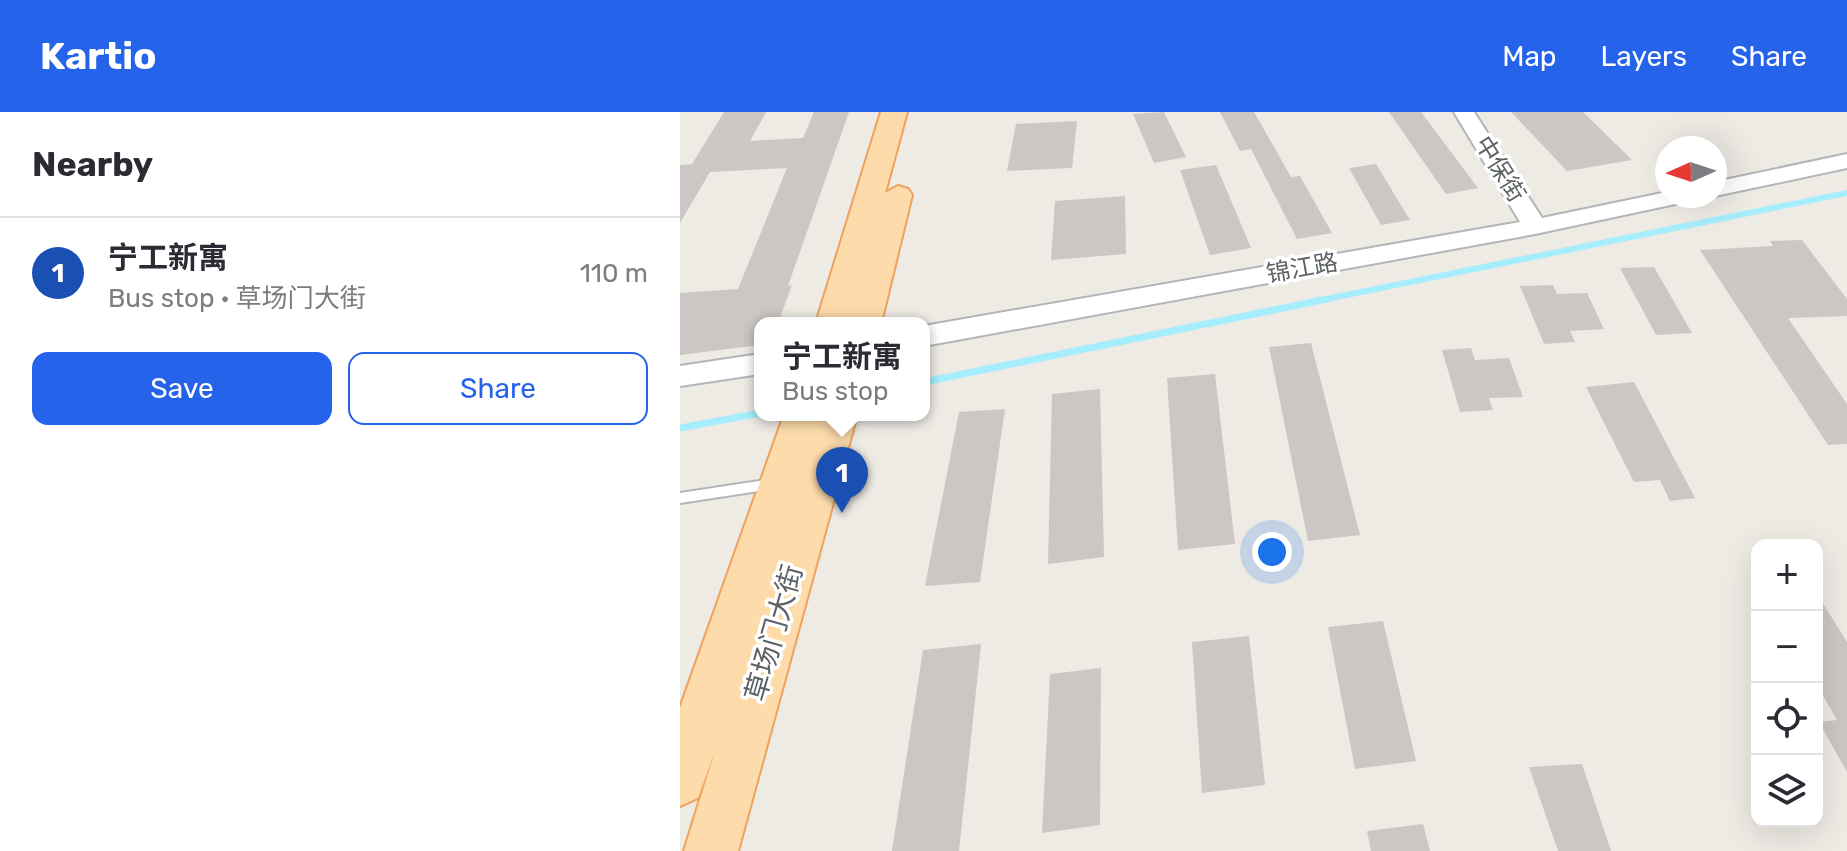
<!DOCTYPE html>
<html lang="en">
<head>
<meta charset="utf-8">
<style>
	body { margin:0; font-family:Rubik,"Noto Sans SC",sans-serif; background:#f2f2f3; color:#2b2b33 }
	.controls { position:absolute; right:24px; bottom:24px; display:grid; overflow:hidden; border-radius:16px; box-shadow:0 8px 32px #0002 }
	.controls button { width:72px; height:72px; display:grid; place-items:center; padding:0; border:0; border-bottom:2px solid #e1e1e2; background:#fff; color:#2b2b33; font:40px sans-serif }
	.compass { position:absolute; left:975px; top:24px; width:72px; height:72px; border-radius:50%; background:#fff; box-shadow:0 8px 32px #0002; rotate:267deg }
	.you { position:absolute; left:592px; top:440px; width:28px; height:28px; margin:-20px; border:6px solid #fff; border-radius:50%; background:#1a73e8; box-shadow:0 0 0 12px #1a73e833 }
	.badge { display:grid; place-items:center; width:52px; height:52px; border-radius:50%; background:#2563eb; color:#fff; font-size:26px; font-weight:700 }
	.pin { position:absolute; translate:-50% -66px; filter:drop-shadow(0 2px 4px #0008) }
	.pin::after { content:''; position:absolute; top:42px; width:28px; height:24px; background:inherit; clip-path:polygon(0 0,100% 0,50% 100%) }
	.popup { position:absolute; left:74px; top:205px; width:176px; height:104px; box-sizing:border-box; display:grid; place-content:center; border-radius:16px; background:#fff; filter:drop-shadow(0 2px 6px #0005); font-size:26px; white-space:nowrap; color:#7c7c81 }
	.popup b { font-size:30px; color:#2b2b33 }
	.popup::after { content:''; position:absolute; left:50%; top:100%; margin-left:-16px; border:16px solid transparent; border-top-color:#fff }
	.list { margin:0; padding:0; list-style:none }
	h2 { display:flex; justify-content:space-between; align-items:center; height:104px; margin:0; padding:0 32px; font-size:34px }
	h2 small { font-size:26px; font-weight:400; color:#7c7c81 }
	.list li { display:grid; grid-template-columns:52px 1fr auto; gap:24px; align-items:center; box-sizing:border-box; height:112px; padding:0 32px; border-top:2px solid #e1e1e2 }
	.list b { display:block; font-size:30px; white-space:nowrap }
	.list p { margin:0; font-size:26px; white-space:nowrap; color:#7c7c81 }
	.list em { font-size:26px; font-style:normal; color:#7c7c81 }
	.actions { display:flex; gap:16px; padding:24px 32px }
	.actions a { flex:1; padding:18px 0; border:2px solid #2563eb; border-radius:16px; text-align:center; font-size:28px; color:#2563eb }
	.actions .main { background:#2563eb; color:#fff }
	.icon { flex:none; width:44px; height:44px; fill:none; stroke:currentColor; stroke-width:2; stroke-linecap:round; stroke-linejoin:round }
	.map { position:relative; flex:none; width:1167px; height:739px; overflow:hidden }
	header { display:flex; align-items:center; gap:48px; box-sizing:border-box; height:112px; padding:0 40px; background:#2563eb; color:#fff }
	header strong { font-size:38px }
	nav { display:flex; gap:44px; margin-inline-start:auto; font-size:28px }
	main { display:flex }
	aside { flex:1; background:#fff }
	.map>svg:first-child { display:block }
</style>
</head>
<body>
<header>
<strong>Kartio</strong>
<nav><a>Map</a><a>Layers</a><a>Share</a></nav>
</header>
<main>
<aside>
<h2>Nearby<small></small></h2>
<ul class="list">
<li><span class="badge" style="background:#1a4fb4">1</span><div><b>宁工新寓</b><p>Bus stop · 草场门大街</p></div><em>110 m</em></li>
</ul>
<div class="actions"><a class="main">Save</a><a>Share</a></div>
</aside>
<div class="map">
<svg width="1167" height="739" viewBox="0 0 1167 739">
	<rect width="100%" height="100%" fill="#eeeae4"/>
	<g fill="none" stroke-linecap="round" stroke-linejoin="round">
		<path stroke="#a6edfd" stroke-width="6" d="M637,189L1167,81"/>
		<g stroke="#a6edfd" stroke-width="7">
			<path d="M244,270L647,187"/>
			<path d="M0,316L80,301"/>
		</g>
	</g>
	<g fill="#ccc7c4">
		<path d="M44,0H86L70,29L123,26L134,0H169L108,174L112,173L98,211H80V233L0,243V181L58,177L107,56L30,60L0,111V53L12,52Z"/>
		<path d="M484,0L506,45L474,51L453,2Z"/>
		<path d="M540,0H574L611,65L620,64L652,121L617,127L571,37L560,39Z"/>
		<path d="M709,0H741L798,76L766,82Z"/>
		<path d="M831,0H903L952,48L887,59Z"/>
		<path d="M397,9L392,56L327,59L336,12Z"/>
		<path d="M696,52L730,108L701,113L669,56Z"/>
		<path d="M536,53L571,136L530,143L500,58Z"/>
		<path d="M445,84L446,142L371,148L375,89Z"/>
		<path d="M1122,128L1167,187V204L1108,206L1167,292V332L1148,333L1020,138L1093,134L1090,129Z"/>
		<path d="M974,155L1012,221L976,223L940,156Z"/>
		<path d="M873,173L877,182L907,181L924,217L890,219L895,230L864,232L840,174Z"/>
		<path d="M631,231L680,423L628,429L589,235Z"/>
		<path d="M791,236L795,248L829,246L843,285L809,286L813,298L780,300L762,238Z"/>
		<path d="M535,262L555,432L498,438L487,266Z"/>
		<path d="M954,270L1015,386L990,389L980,368L954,370L906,275Z"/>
		<path d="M420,277L424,445L368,452L372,282Z"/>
		<path d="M325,297L300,470L245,474L279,300Z"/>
		<path d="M1137,482L1167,530V660L1139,610L1157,608L1137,573Z"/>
		<path d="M703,509L736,649L675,657L648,515Z"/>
		<path d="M569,524L585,673L522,681L512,530Z"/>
		<path d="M301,532L279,739H212L243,538Z"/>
		<path d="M421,556L420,713L362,721L370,562Z"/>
		<path d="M902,652L931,739H878L849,655Z"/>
		<path d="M743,712L750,739H691L687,719Z"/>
	</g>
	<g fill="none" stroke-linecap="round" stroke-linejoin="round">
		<defs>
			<path id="service" d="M92,367L96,369L98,372L96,375L92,377L0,391V381Z"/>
			<g id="tertiary">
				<path d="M774,0H794L862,106L987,80V84H1012L1000,91L855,122L244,234V214L840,110Z"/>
				<path d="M1167,42V56L1035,84V70Z"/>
				<path d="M80,242V262L0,274V254Z"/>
			</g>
			<g id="primary">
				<path d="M201,0H227L205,81L218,74L228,77L232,83L201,211H136Z"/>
				<path d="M104,303H177L58,739H4L35,639L18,686L0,694V596Z"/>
			</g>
		</defs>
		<use href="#service" stroke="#b2b6b9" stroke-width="4"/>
		<use href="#tertiary" stroke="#b2b6b9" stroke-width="4"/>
		<use href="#primary" stroke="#eea25e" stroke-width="4"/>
		<use href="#service" fill="#fff" fill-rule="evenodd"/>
		<use href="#tertiary" fill="#fff" fill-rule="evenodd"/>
		<use href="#primary" fill="#fddbab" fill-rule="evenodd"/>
	</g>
	<g text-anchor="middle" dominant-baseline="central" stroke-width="7" stroke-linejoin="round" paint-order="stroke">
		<g font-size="24" fill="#5c6265" stroke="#fff">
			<text transform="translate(820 57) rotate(58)">中保街</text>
			<text transform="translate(622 156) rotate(-10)">锦江路</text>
		</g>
		<g font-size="28" fill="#5c6265" stroke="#fff">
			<text transform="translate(94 521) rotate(-74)">草场门大街</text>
		</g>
	</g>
</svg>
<div class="controls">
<button>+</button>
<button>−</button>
<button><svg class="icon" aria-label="locate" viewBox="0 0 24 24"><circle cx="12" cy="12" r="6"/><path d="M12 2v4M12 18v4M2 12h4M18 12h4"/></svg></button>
<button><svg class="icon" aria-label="layers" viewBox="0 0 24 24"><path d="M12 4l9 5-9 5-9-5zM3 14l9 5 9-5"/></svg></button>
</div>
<svg class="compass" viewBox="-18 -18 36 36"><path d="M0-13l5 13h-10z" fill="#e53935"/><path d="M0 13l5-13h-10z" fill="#7c7c81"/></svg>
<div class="you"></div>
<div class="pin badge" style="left:162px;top:401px;background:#1a4fb4">1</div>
<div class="popup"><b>宁工新寓</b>Bus stop</div>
</div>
</main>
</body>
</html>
